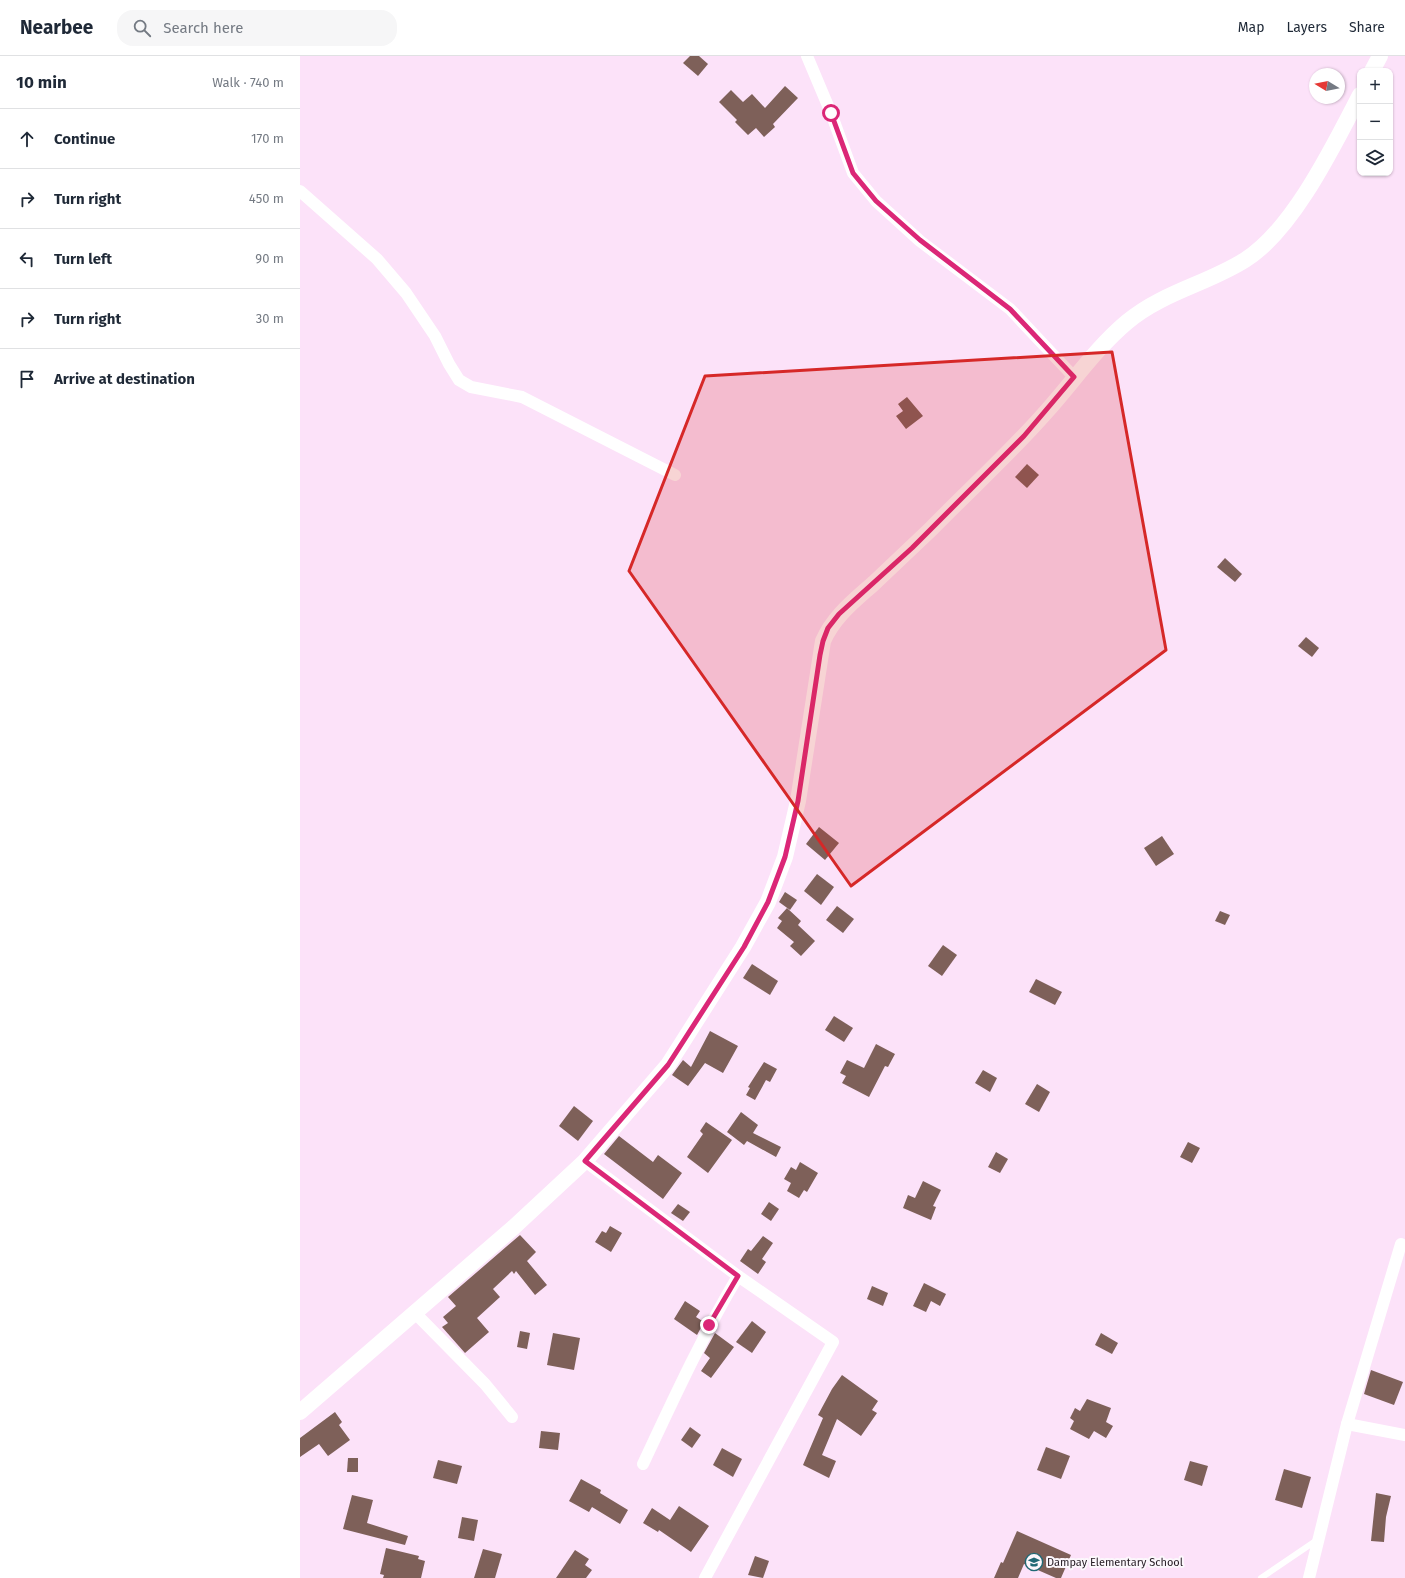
<!DOCTYPE html>
<html lang="en">
<head>
<meta charset="utf-8">
<style>
	body { margin:0; font-family:"Fira Sans",sans-serif; background:#f6f6f7; color:#1f2937 }
	.controls { position:absolute; right:12px; top:12px; display:grid; overflow:hidden; border-radius:8px; box-shadow:0 1px 3px #0004 }
	.controls button { width:36px; height:36px; display:grid; place-items:center; padding:0; border:0; border-bottom:1px solid #e0e1e3; background:#fff; color:#1f2937; font:20px sans-serif }
	.compass { position:absolute; left:1009px; top:12px; width:36px; height:36px; border-radius:50%; background:#fff; box-shadow:0 1px 3px #0004; rotate:280deg }
	.stop { position:absolute; width:12px; height:12px; margin:-9px; border:3px solid #db2777; border-radius:50%; background:#fff }
	.stop.end { background:#db2777; border-color:#fff; box-shadow:0 1px 4px #0008 }
	.list { margin:0; padding:0; list-style:none }
	h2 { display:flex; justify-content:space-between; align-items:center; height:52px; margin:0; padding:0 16px; font-size:17px }
	h2 small { font-size:13px; font-weight:400; color:#747a83 }
	.list li { display:grid; grid-template-columns:26px 1fr auto; gap:12px; align-items:center; box-sizing:border-box; height:60px; padding:0 16px; border-top:1px solid #e0e1e3 }
	.list b { display:block; font-size:15px; white-space:nowrap }
	.list em { font-size:13px; font-style:normal; color:#747a83 }
	.icon { flex:none; width:22px; height:22px; fill:none; stroke:currentColor; stroke-width:2; stroke-linecap:round; stroke-linejoin:round }
	.map { position:relative; flex:none; width:1105px; height:1522px; overflow:hidden }
	header { display:flex; align-items:center; gap:24px; box-sizing:border-box; height:56px; padding:0 20px; background:#fff; border-bottom:1px solid #e0e1e3 }
	header strong { font-size:19px }
	nav { display:flex; gap:22px; margin-inline-start:auto; font-size:14px }
	.search { width:280px; height:36px; background:#f6f6f7; display:flex; align-items:center; gap:10px; box-sizing:border-box; padding:0 14px; border-radius:16px; color:#747a83; font-size:15px }
	main { display:flex }
	aside { flex:1; background:#fff }
	.map>svg:first-child { display:block }
</style>
</head>
<body>
<header>
<strong>Nearbee</strong>
<div class="search"><svg class="icon" aria-label="search" viewBox="0 0 24 24"><circle cx="10" cy="10" r="6"/><path d="M15 15l6 6"/></svg>Search here</div>
<nav><a>Map</a><a>Layers</a><a>Share</a></nav>
</header>
<main>
<aside>
<h2>10 min<small>Walk · 740 m</small></h2>
<ul class="list">
<li><svg class="icon" aria-label="ahead" viewBox="0 0 24 24"><path d="M12 20V5M6 11l6-6 6 6"/></svg><div><b>Continue</b></div><em>170 m</em></li>
<li><svg class="icon" aria-label="right" viewBox="0 0 24 24"><path d="M7 20v-9h11M14 6l5 5-5 5"/></svg><div><b>Turn right</b></div><em>450 m</em></li>
<li><svg class="icon" aria-label="left" viewBox="0 0 24 24"><path d="M17 20v-9H6M10 6l-5 5 5 5"/></svg><div><b>Turn left</b></div><em>90 m</em></li>
<li><svg class="icon" aria-label="right" viewBox="0 0 24 24"><path d="M7 20v-9h11M14 6l5 5-5 5"/></svg><div><b>Turn right</b></div><em>30 m</em></li>
<li><svg class="icon" aria-label="arrive" viewBox="0 0 24 24"><path d="M6 21V4h12l-3 4 3 4H6"/></svg><div><b>Arrive at destination</b></div></li>
</ul>
</aside>
<div class="map">
<svg width="1105" height="1522" viewBox="0 0 1105 1522">
	<rect width="100%" height="100%" fill="#fce2f9"/>
	<g fill="#7e6059">
		<path d="M390,0H399L408,8L398,20L383,7Z"/>
		<path d="M485,30L498,42L473,68L475,71L464,81L456,72L448,79L435,66L437,64L419,46L431,34L443,46L452,38L465,52Z"/>
		<path d="M607,341L623,360L606,373L596,360L603,355L598,348Z"/>
		<path d="M727,408L739,419L727,432L715,421Z"/>
		<path d="M925,502L942,518L935,526L917,511Z"/>
		<path d="M1006,581L1019,592L1012,601L998,590Z"/>
		<path d="M519,771L539,787L525,804L506,788Z"/>
		<path d="M862,780L874,798L856,810L844,792Z"/>
		<path d="M517,818L534,831L521,849L504,835Z"/>
		<path d="M485,836L497,844L490,854L479,846Z"/>
		<path d="M537,850L554,863L543,877L526,864Z"/>
		<path d="M487,852L501,865L498,869L515,885L501,900L490,890L494,886L477,872L482,865L478,862Z"/>
		<path d="M920,855L930,859L925,869L915,865Z"/>
		<path d="M643,889L657,899L642,920L628,910Z"/>
		<path d="M452,908L478,925L470,939L443,922Z"/>
		<path d="M736,923L762,936L755,949L729,936Z"/>
		<path d="M534,960L553,972L544,986L525,974Z"/>
		<path d="M410,975L438,990L423,1017L405,1007L388,1030L372,1019L383,1004L391,1011Z"/>
		<path d="M576,988L595,998L588,1011L585,1010L569,1041L542,1027L546,1020L540,1017L547,1004L564,1012Z"/>
		<path d="M464,1006L477,1013L470,1026L466,1024L455,1044L446,1039L450,1032L448,1031Z"/>
		<path d="M683,1014L697,1022L690,1036L675,1027Z"/>
		<path d="M737,1028L750,1036L739,1056L725,1048Z"/>
		<path d="M274,1050L293,1065L278,1085L259,1070Z"/>
		<path d="M441,1056L458,1069L453,1077L481,1091L476,1101L447,1085L444,1089L427,1076Z"/>
		<path d="M406,1066L432,1084L408,1117L387,1101L403,1078L400,1075Z"/>
		<path d="M319,1080L353,1106L358,1099L382,1117L363,1143L304,1098Z"/>
		<path d="M888,1086L900,1092L892,1107L880,1101Z"/>
		<path d="M696,1096L708,1103L700,1117L688,1111Z"/>
		<path d="M500,1106L518,1117L507,1136L504,1134L499,1142L487,1135L491,1127L484,1123L491,1111L496,1114Z"/>
		<path d="M623,1125L641,1134L633,1150L636,1151L631,1164L603,1152L608,1139L615,1142Z"/>
		<path d="M469,1146L479,1153L471,1165L461,1158Z"/>
		<path d="M378,1148L390,1156L383,1165L371,1157Z"/>
		<path d="M310,1170L322,1177L311,1196L295,1186L302,1175L306,1177Z"/>
		<path d="M220,1179L236,1196L227,1205L247,1229L235,1239L216,1215L214,1218L212,1215L193,1233L200,1241L177,1262L189,1276L165,1297L142,1271L148,1267L143,1261L156,1250L148,1241Z"/>
		<path d="M463,1180L473,1187L462,1203L466,1206L458,1218L440,1205L448,1193L451,1195Z"/>
		<path d="M624,1227L646,1238L640,1250L631,1245L626,1256L613,1250Z"/>
		<path d="M572,1230L588,1237L583,1250L567,1243Z"/>
		<path d="M385,1245L400,1255L396,1261L404,1266L397,1279L374,1263Z"/>
		<path d="M452,1265L466,1276L452,1297L436,1286Z"/>
		<path d="M220,1275L230,1277L227,1293L217,1291Z"/>
		<path d="M253,1277L280,1282L274,1314L247,1309Z"/>
		<path d="M415,1277L434,1291L411,1322L401,1315L410,1302L404,1297Z"/>
		<path d="M801,1277L818,1287L812,1298L795,1289Z"/>
		<path d="M1071,1314L1103,1326L1094,1349L1064,1338Z"/>
		<path d="M542,1319L578,1345L572,1354L577,1357L561,1380L537,1363L522,1399L536,1405L529,1422L503,1409L523,1362L518,1359L532,1333Z"/>
		<path d="M787,1343L811,1352L806,1366L813,1370L806,1382L794,1375L789,1383L770,1373L774,1365L770,1362L775,1352L780,1355Z"/>
		<path d="M35,1356L42,1366L39,1369L50,1384L28,1400L19,1388L0,1401V1382Z"/>
		<path d="M390,1371L401,1379L392,1392L381,1384Z"/>
		<path d="M241,1375L260,1377L258,1394L239,1392Z"/>
		<path d="M746,1391L770,1400L761,1423L737,1414Z"/>
		<path d="M422,1392L442,1403L433,1421L413,1409Z"/>
		<path d="M48,1402H58V1416H47Z"/>
		<path d="M138,1404L162,1410L157,1428L133,1422Z"/>
		<path d="M890,1405L908,1410L902,1430L884,1424Z"/>
		<path d="M984,1413L1011,1421L1002,1452L975,1444Z"/>
		<path d="M281,1423L301,1434L300,1437L328,1454L320,1468L292,1451L289,1456L269,1445Z"/>
		<path d="M1076,1437L1091,1440L1086,1461L1084,1486L1071,1485Z"/>
		<path d="M52,1439L73,1444L67,1467L108,1480L105,1489L43,1473Z"/>
		<path d="M379,1450L409,1470L391,1496L359,1474L358,1476L343,1467L352,1452L370,1464Z"/>
		<path d="M162,1461L178,1464L174,1485L158,1482Z"/>
		<path d="M717,1475L771,1499L761,1522H756L724,1508L718,1522H694L701,1506L703,1507Z"/>
		<path d="M86,1492L119,1500L118,1503L125,1505L121,1522H83L84,1519L80,1518Z"/>
		<path d="M183,1493L202,1498L195,1522H174Z"/>
		<path d="M275,1494L289,1503L285,1509L292,1514L286,1522H256Z"/>
		<path d="M455,1500L469,1505L463,1522L448,1519Z"/>
	</g>
	<g fill="none" stroke-linecap="round" stroke-linejoin="round">
		<path stroke="#fff" stroke-width="6" d="M961,1522L1017,1484"/>
		<g stroke="#fff" stroke-width="12">
			<path d="M507,0L531,57L553,117L576,145L620,185L710,253L774,321"/>
			<path d="M0,135L77,203L106,237L135,280L149,308L159,324L171,331L222,341L375,419"/>
			<path d="M285,1105L438,1220L533,1286L405,1522"/>
			<path d="M115,1257L185,1328L212,1361"/>
			<path d="M1047,1368L1105,1379"/>
			<path d="M343,1408C373,1344 402,1281 438,1220"/>
			<path d="M1009,1522L1047,1368L1101,1188"/>
		</g>
		<g stroke="#fff" stroke-width="16">
			<path d="M1072,15L1080,0"/>
			<path d="M0,1356L214,1171L285,1105L368,1009L443,891L468,846L485,801L498,745L523,585C534,560 554,545 574,527C593,509 612,491 631,473C669,434 710,397 746,356C773,326 796,292 827,266C863,236 907,228 945,204C993,174 1034,89 1060,39"/>
		</g>
	</g>
	<g fill="none" stroke-linecap="round" stroke-linejoin="round">
		<path stroke="#db2777" stroke-width="5" d="M409,1269L438,1220L285,1105L368,1009L444,891L468,846L485,801L498,745L520,599L523,585L528,572L539,558L612,492L724,380L774,321L710,253L620,184L576,145L553,117L531,57"/>
	</g>
	<path fill="#d62828" fill-opacity="0.2" stroke="#d62828" stroke-width="3" stroke-linejoin="round" d="M812,296L866,594L551,830L329,515L405,320Z"/>
	<defs>
		<symbol id="school-ring" viewBox="-11 -11 22 22"><circle r="9.5" fill="#fcf7fc" stroke="#206975" stroke-width="1.5"/><path d="M0-5L7-2L0 1L-7-2ZM-4 1L0 2.5L4 1V4Q0 6-4 4Z" fill="#206975"/></symbol>
	</defs>
	<g fill-rule="evenodd">
		<use href="#school-ring" x="724" y="1496" width="20" height="20"/>
	</g>
	<g text-anchor="middle" dominant-baseline="central" stroke-width="4" stroke-linejoin="round" paint-order="stroke">
		<g font-size="11" fill="#241b23" stroke="#fcf7fc" text-anchor="start">
			<text x="747" y="1506">Dampay Elementary School</text>
		</g>
	</g>
</svg>
<div class="controls">
<button>+</button>
<button>−</button>
<button><svg class="icon" aria-label="layers" viewBox="0 0 24 24"><path d="M12 4l9 5-9 5-9-5zM3 14l9 5 9-5"/></svg></button>
</div>
<svg class="compass" viewBox="-18 -18 36 36"><path d="M0-13l5 13h-10z" fill="#e53935"/><path d="M0 13l5-13h-10z" fill="#747a83"/></svg>
<div class="stop" style="left:531px;top:57px"></div>
<div class="stop end" style="left:409px;top:1269px"></div>
</div>
</main>
</body>
</html>
